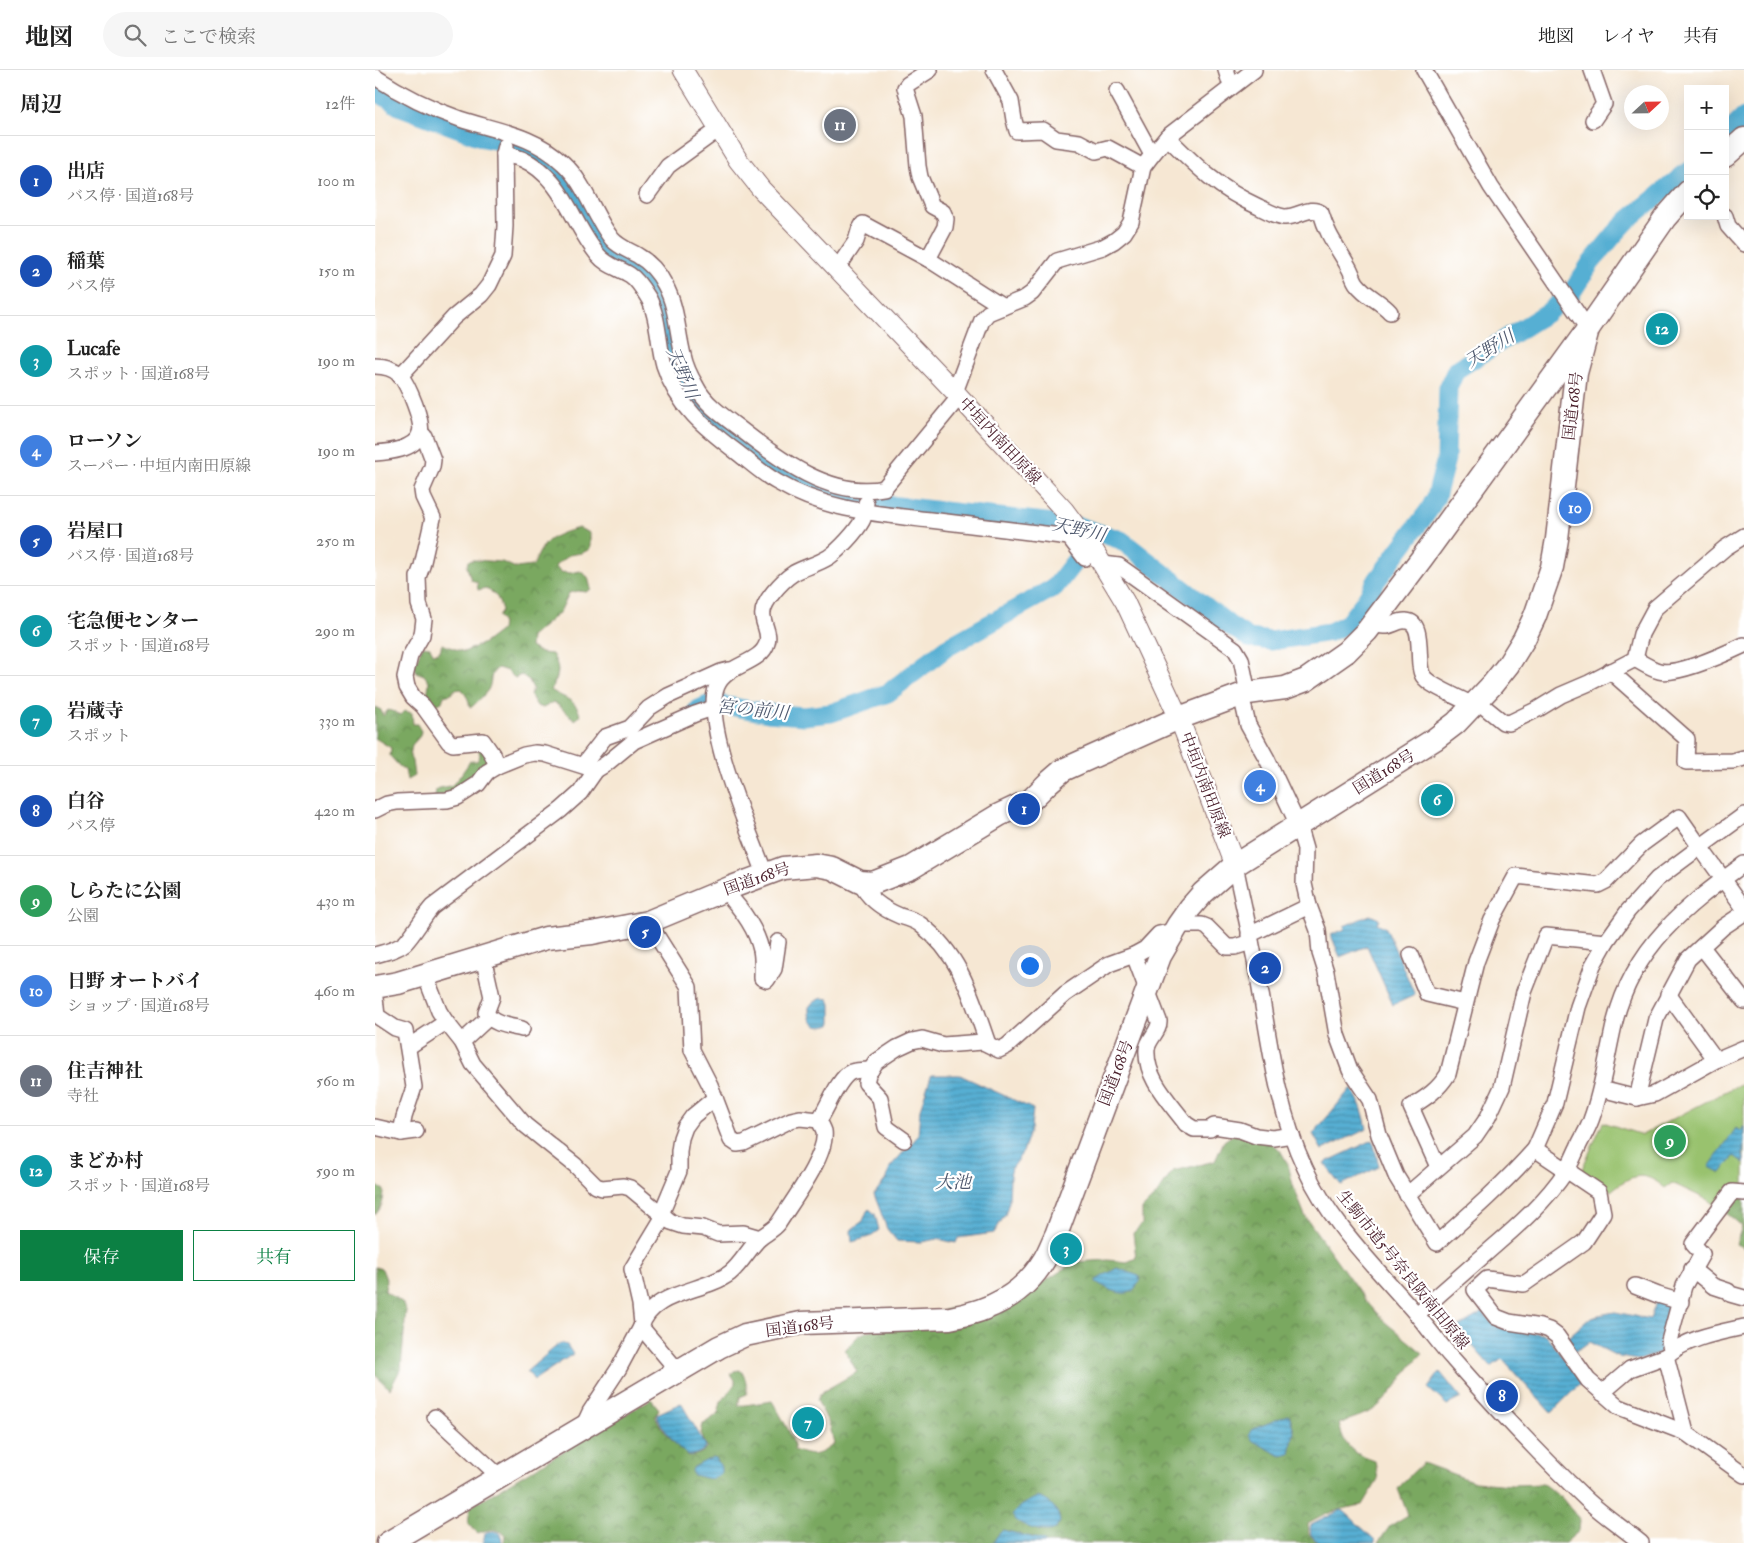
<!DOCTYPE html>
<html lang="ja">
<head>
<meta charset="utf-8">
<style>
	body { margin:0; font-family:"IM FELL Double Pica","Noto Serif JP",serif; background:#f6f6f6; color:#222 }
	.controls { position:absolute; right:15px; top:15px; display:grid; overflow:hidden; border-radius:0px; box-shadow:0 5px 20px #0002 }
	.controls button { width:45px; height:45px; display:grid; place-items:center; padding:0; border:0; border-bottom:1px solid #e0e0e0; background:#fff; color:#222; font:25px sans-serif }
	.compass { position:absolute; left:1249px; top:15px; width:45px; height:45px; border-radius:50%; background:#fff; box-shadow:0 5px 20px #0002; rotate:68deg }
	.you { position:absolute; left:654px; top:895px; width:18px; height:18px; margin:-12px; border:4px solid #fff; border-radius:50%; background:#1a73e8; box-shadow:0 0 0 8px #1a73e833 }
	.badge { display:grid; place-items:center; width:32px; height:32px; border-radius:50%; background:#0b8043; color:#fff; font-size:16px; font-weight:700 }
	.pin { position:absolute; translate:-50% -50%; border:2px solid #fff; box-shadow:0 1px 5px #0006 }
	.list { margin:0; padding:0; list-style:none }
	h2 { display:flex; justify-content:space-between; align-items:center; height:65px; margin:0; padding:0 20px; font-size:21px }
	h2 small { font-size:16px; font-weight:400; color:#767676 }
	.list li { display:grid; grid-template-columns:32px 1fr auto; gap:15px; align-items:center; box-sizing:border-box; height:90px; padding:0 20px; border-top:1px solid #e0e0e0 }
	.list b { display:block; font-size:19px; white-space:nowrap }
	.list p { margin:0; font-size:16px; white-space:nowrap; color:#767676 }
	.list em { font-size:16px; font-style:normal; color:#767676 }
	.actions { display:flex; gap:10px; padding:15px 20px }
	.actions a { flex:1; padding:11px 0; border:1px solid #0b8043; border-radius:0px; text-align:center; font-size:18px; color:#0b8043 }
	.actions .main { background:#0b8043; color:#fff }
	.icon { flex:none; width:28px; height:28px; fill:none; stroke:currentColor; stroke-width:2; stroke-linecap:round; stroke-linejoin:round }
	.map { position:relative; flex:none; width:1369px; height:1473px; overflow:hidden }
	header { display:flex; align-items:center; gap:30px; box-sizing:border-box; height:70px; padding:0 25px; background:#fff; border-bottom:1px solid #e0e0e0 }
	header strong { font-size:24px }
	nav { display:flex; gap:28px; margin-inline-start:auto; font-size:18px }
	.search { width:350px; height:45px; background:#f6f6f6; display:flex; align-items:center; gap:12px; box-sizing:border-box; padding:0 18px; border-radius:28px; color:#767676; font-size:19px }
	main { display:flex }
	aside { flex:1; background:#fff }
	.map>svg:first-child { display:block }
</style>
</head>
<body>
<header>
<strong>地図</strong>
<div class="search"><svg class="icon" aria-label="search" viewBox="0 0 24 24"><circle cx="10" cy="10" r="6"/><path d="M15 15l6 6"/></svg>ここで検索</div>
<nav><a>地図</a><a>レイヤ</a><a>共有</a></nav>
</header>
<main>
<aside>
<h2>周辺<small>12件</small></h2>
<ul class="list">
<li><span class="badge" style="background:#1a4fb4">1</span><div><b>出店</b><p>バス停 · 国道168号</p></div><em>100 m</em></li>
<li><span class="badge" style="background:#1a4fb4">2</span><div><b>稲葉</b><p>バス停</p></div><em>150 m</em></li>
<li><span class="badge" style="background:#0f9aa8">3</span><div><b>Lucafe</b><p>スポット · 国道168号</p></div><em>190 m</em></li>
<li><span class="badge" style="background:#3f7fe0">4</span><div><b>ローソン</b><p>スーパー · 中垣内南田原線</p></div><em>190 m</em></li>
<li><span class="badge" style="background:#1a4fb4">5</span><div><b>岩屋口</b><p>バス停 · 国道168号</p></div><em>250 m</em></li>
<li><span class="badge" style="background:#0f9aa8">6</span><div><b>宅急便センター</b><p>スポット · 国道168号</p></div><em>290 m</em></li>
<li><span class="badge" style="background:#0f9aa8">7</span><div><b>岩蔵寺</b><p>スポット</p></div><em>330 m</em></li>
<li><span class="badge" style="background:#1a4fb4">8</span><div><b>白谷</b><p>バス停</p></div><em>420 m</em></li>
<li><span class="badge" style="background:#2e9e5b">9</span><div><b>しらたに公園</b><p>公園</p></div><em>430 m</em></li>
<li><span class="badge" style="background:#3f7fe0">10</span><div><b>日野 オートバイ</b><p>ショップ · 国道168号</p></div><em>460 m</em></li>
<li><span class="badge" style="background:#6b7280">11</span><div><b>住吉神社</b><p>寺社</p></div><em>560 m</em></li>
<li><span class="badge" style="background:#0f9aa8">12</span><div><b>まどか村</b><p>スポット · 国道168号</p></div><em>590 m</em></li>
</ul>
<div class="actions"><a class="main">保存</a><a>共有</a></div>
</aside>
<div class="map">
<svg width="1369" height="1473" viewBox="0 0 1369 1473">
	<defs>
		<pattern id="forest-crowns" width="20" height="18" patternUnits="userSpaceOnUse" patternTransform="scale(1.25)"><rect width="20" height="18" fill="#7aa861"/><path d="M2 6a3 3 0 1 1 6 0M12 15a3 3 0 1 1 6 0" fill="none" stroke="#668850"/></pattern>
		<pattern id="water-rules" width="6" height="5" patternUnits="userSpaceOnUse" patternTransform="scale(1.25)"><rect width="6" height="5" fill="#56afd3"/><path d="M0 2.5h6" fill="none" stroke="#498eab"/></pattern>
	</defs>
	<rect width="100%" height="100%" fill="#fff"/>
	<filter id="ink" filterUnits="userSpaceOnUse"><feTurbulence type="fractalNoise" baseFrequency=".02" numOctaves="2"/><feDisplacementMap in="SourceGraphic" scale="10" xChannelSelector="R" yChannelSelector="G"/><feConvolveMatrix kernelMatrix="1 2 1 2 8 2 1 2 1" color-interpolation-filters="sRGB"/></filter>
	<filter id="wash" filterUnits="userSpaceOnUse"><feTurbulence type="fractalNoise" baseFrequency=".0096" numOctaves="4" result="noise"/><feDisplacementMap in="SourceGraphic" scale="20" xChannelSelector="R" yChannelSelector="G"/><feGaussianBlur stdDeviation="1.12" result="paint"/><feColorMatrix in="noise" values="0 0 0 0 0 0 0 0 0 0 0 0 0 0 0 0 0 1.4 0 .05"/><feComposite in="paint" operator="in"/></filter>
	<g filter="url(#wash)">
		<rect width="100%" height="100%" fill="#f6e7d3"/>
		<g fill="url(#forest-crowns)" stroke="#626446">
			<path d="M204,458L215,463V479L207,483L194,485L180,496L185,502L196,503L205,501L213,507L216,519L211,522L203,521L194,523L185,542L156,567L155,577L166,583L177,584C186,599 184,605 176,620C189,629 202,629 205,646L200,650L179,632L168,638L162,636L155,625L158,619L154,610L146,605L140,608L132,601L123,598C113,605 118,611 113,620C110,624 99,636 95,638L93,629L87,619L79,620L76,624L69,626L67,632L57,637L49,628L53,620L54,612L49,605L41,602L38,594C46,587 43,582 48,576L55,577L59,584L65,581L67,574L89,582L109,573L126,560L127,552L123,546L127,540L122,527L111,518L103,520L102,512L96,510L92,497L93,491L99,490L127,492L141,498L158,496C161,490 163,484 167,478C174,466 192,461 204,458Z"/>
			<path d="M0,637L6,640L8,646L13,640L20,642L25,645L29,641L37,643L38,654H42L46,661L45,666L37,675L35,687L37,691L39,706L32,710L30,700L24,696L15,686L16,678L0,668Z"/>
			<path d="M103,675L117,691L104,712L60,728L61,720C66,716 72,718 77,715C80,713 93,695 95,691H102L105,686Z"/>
			<path d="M859,1064L893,1071L905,1080L913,1094L918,1115L930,1146L991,1231L1010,1252L1048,1283C1030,1300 1020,1323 1001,1338C991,1345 975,1349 964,1354C970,1378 977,1383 1000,1391L1003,1410L988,1435C965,1438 952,1443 933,1454L934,1464L942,1473H129L130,1464C121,1458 113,1459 103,1463L93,1454L95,1437L276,1329L284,1339L280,1346C288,1362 300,1375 314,1386C321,1385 327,1384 332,1378L326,1363L328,1354L343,1344L346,1332L360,1314V1310L356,1304L359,1301L365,1300C371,1306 372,1316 372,1324L365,1327L363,1336L397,1331C403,1341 421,1370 419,1380C438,1387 442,1387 459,1374L455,1356L442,1330L447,1322L482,1302L470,1280L484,1265L501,1258L664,1215L700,1192L733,1190L752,1192L761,1188L758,1163L767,1154V1139L782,1124L798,1101L840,1091L849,1071Z"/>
			<path d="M0,1115L9,1120C9,1130 7,1138 0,1145Z"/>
			<path d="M1359,1126L1369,1128V1178L1361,1174L1367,1156L1349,1141Z"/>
			<path d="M0,1197L7,1199L11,1209L10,1221L27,1232L31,1240L26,1298L15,1319L0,1305Z"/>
			<path d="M1048,1393L1100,1412L1137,1415L1168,1414L1187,1428L1205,1450L1204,1461L1190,1473H1003L1015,1456L1033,1445L1023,1419L1031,1409Z"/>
		</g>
		<path fill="#99c26e" stroke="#72704c" d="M1369,1012V1120L1342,1137L1333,1130L1297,1113L1290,1118C1269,1100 1256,1104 1236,1121L1227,1117L1209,1105L1207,1099L1228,1052L1267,1065Z"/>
		<g fill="url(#water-rules)" stroke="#50677f">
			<path d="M995,845L1004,849L1002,853L1011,858L1040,925L1018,935L992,876L965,887L956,865L970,859L969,856Z"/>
			<path d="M448,928L454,929L456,934V955C441,960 433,954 434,937L439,931Z"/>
			<path d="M557,1005H585L658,1039L656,1059L648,1082L637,1097L635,1107L634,1132L630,1145L619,1163L583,1168L581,1173L563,1169L546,1172L522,1171L512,1159L499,1124L512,1108L515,1097L543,1066L545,1039L556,1006Z"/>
			<path d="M976,1018C985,1031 989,1043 992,1059L947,1080L938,1064Z"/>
			<path d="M1368,1057H1369L1368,1085L1369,1093L1359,1086L1346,1103L1334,1097L1361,1058L1365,1061Z"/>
			<path d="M998,1070L1004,1097L966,1115L949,1093Z"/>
			<path d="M494,1139L500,1144L504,1160L494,1167L477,1172L476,1161L477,1159L488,1151L492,1141Z"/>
			<path d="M742,1198L764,1206C765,1211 764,1213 761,1217C753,1231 731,1218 721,1212V1210Z"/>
			<path d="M1283,1227L1301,1232L1284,1284L1264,1290L1244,1287L1214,1272L1200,1282L1193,1267L1216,1247L1224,1245L1240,1242L1275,1249Z"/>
			<path d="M1108,1242C1113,1247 1117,1253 1123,1256C1135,1263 1157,1260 1171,1265L1207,1312L1176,1343L1127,1289L1116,1297L1082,1258Z"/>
			<path d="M185,1273L192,1275L198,1284L159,1310L152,1301Z"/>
			<path d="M1065,1302L1086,1328L1072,1335L1053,1318Z"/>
			<path d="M306,1333L331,1376L329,1380C325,1382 319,1386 314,1385C303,1381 287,1357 282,1347V1344Z"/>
			<path d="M913,1345L915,1346L919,1362L915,1384L906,1386L878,1371L874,1365L876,1360Z"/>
			<path d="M338,1387L341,1388L346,1397V1403C339,1413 329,1407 318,1405L316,1401L317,1398Z"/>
			<path d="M662,1427C674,1429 684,1440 685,1452L680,1460C667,1464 645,1456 637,1446C641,1438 653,1431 662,1427Z"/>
			<path d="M966,1440L969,1441L1000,1470V1473H943L936,1465L935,1458L936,1455Z"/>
			<path d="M628,1460L668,1470L671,1473H618L622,1466Z"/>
			<path d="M112,1462H123L126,1464L127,1473H108L110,1463Z"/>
		</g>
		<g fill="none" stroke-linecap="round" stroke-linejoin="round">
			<g stroke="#56afd3" stroke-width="19">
				<path d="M0,20L24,36L109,68L142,75L166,87L185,103L199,123L225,171L238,185L269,203L280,216L287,233L296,287L305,312L318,333L344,357L371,379L418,410L436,419L462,428L485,432L680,453L706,457L746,470L857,557L874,568L896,571L955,562L973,553L989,532L1002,510L1054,440L1061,427L1071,389L1073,318L1081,300L1173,242L1197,222L1215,194L1239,165L1252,151L1313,101"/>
				<path d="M1350,66L1369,47"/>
				<path d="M322,640L333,635L342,634L393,643L429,646L456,643L513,623L571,578L680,517L717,469"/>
			</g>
		</g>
	</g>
	<g filter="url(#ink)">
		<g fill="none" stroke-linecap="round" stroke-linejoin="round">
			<defs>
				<g id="minor">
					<path d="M619,0L636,31L639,50L642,61L668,60L681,69L704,72L721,81L733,78L768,97"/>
					<path d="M851,0L856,16"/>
					<path d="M1049,0L1116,117L1213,259"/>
					<path d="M1217,0L1229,34L1218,50"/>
					<path d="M0,7C26,24 56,39 85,49C121,61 159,65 188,93C211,114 218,145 237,169C244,177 253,180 262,185C274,192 284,203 290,215C302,237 302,261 308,285C310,295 315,306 321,316C330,334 348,346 364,358C404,389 455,429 509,418L584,327"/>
					<path d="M742,21L777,85"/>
					<path d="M792,67C823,98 844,119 884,137C892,141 901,146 909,147C923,148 934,135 946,143C953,167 962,176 973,196C977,202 978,209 982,214C991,226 1005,231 1015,242"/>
					<path d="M129,84C135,85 141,87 147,89C188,107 197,154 223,185C232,196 244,198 255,205C263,210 269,221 274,229C284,249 283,274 289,295C302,336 330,358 363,383C376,393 388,404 402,412C449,440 502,444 555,450C602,456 648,461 694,467L710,488"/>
					<path d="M272,125L293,96L344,59"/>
					<path d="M1350,146L1353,156L1369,174"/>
					<path d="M553,189L570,157L571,149L568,142L557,136L545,107L543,96L539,46L530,18L533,14L555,0"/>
					<path d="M462,199L481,171L484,161L488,154L553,189L628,237"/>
					<path d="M0,296C9,296 19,299 25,305C33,315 49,352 45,364C39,380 14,382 0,383"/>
					<path d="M25,306L79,247L106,225L114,215L128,186L130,156L129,84L131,76"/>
					<path d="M580,322L607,250L613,243L650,228L657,223L682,191L728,177L739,171L749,163L756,152L768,97L777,85L792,67L879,0"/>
					<path d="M45,363L49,366L58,390L57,397L47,420L48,427L58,448L47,496L43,507L44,534L49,549L47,565L35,586L30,607L32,617L38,627L48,636L74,672L78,674L108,671L117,684L122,696"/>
					<path d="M728,494L744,496L860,579L866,589L873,623"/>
					<path d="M997,555C1002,555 1007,556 1012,556C1018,555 1025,550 1031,551C1051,552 1040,593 1048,606C1055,617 1087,628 1099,636"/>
					<path d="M1260,589C1267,593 1276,599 1284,601C1302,606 1352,583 1369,575"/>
					<path d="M1235,601L1312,669L1311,692L1358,691L1369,688"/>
					<path d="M866,625L873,655L892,689L923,755L930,779L929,814L934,836L943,860L945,883L951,902L962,965L975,1000L995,1030L1004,1065L1021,1106L1062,1173C1096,1143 1130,1113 1160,1079L1224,1122L1228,1143L1209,1172L1149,1214L1112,1209L1100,1220L1121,1247L1134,1252L1165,1257L1174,1260L1182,1266L1213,1310L1244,1337L1311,1363L1369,1405"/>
					<path d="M1102,631L1128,652L1134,653L1163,639L1186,625L1214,613L1260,589L1266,564L1280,538L1350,478L1369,466"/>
					<path d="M208,695L230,667L255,658L274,638L293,626L346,602L354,600"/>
					<path d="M0,740L12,734L22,732L72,730L83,727L103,714L112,702L122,696L149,685L160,683L170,684L221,700L231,694L259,671L320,644L338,638"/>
					<path d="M860,795C868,834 877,872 884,912C895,975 902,1039 930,1098C956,1155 1002,1198 1042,1245C1054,1259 1065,1275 1078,1289C1120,1337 1165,1385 1211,1429C1228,1445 1248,1458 1266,1473"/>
					<path d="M390,804C376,765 326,653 342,616C351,594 386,594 392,573C395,564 389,556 388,547C385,533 408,510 419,503C430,497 443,494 454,487C464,480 481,462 487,451C490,446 490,439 491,433"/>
					<path d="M485,812C493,829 508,839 525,846C532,848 540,850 546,855C586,885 597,929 613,974"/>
					<path d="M349,820C365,837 381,857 386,880C388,889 387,899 387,908L392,910L399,899L403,872"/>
					<path d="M273,852L314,917L317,980L335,1015L356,1070L362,1074L369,1073L416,1050L425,1048L444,1050"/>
					<path d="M803,855H827L832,857L852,877H860L876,872"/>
					<path d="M874,865L934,836"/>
					<path d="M1327,877L1369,931"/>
					<path d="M0,885C10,882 22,880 30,873C39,864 48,847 57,837L186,740L205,723L221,700"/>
					<path d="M759,885L784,951C785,961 773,969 772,979C770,1009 795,1032 811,1054L819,1059H835L839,1056L865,1060L881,1066L898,1068L917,1065"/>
					<path d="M1036,885L1052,924L1090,933"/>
					<path d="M108,887L117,927L111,943C118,955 135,956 147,959"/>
					<path d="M50,905L64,941L71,952L87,972L98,994L150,1055L200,1095L221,1116L227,1118L248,1116L255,1118L296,1152L308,1156L328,1158L343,1164L368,1163L385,1168"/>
					<path d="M1293,924L1341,990"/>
					<path d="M0,928L2,946L20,958L30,961L39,1017L29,1047L26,1063"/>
					<path d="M87,972L114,947"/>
					<path d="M33,977L71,952"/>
					<path d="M1226,1019L1262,1028L1280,1024L1341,990L1369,978"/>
					<path d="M1262,1028L1281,949L1313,889L1348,857L1369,843"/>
					<path d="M0,1057L26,1063L41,1061"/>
					<path d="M529,1070L511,1057L505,1028L491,1013L493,1004L501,992L522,978L537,971L547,969L568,975L608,972L624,980L632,976L690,924L734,894L759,885L770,879L784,864L799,861"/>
					<path d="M1160,1079L1180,1033L1203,937L1218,895L1231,872"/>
					<path d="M1063,1097L1036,1037C1052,1027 1063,1020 1073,1004L1101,892L1117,850L1141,806L1223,815L1231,811L1267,774L1304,747L1325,777L1369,745"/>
					<path d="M1032,1125L1100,1066L1113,1047L1127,1017L1149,922L1171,866L1231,872L1253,841L1282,809L1325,777L1369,838"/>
					<path d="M286,1144L304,1101V1081L306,1068L310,1057L318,1046L340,1028"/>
					<path d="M1317,1199L1338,1216L1353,1221L1355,1224L1369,1228"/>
					<path d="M1260,1216L1283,1225L1306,1232"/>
					<path d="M1042,1244C1066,1223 1091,1201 1116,1179C1143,1156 1171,1131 1191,1101C1196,1094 1199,1085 1203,1077C1207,1068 1213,1059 1216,1050C1228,1018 1232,984 1240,951C1259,876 1310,837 1369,794"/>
					<path d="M267,1254L265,1234L257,1199L289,1146"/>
					<path d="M1297,1281L1294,1271L1309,1216L1327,1184L1318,1174L1357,1122L1369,1123"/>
					<path d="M1291,1286C1312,1268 1342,1263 1369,1257"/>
					<path d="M303,1301L266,1257C277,1220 329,1223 355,1203C367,1193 374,1178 385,1168C391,1163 398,1160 403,1154C416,1133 453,1085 449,1061C448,1058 445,1053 444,1050C452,1039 463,1008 476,1002C481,1000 490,1000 496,1000"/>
					<path d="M1227,1323L1255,1299L1291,1286L1311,1363"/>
					<path d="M60,1347L125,1407"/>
					<path d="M208,1357L215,1342L244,1298L266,1257"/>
				</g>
				<path id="major" d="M308,0L363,90L386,119L580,322L689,440L718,479L750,532L804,648L860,795"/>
				<g id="highway">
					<path d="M1350,86L1369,69"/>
					<path d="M0,917L23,913L171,868L217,863L273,852L357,817L408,798L441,795L457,798L485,812L498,813L536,798L624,745L656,730L673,713L688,700L804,648L866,625L873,623L910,618L931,610L971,582L992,561L1047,488L1213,259L1290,148L1313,122"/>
					<path d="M13,1473L344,1277L370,1265L426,1253L575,1248C615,1241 648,1225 669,1190C674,1182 677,1173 681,1165L785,886L803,855L815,838L828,823L860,795L1060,669L1081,653L1117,615L1133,595L1149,569L1160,546L1177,497L1182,469L1201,303L1213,259"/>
				</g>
			</defs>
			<use href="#minor" stroke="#866566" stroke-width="18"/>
			<use href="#major" stroke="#866566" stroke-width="21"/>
			<use href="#highway" stroke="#866566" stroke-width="25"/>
			<use href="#minor" stroke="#fff" stroke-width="15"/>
			<use href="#major" stroke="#fff" stroke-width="19"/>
			<use href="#highway" stroke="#fff" stroke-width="22"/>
		</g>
	</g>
	<g text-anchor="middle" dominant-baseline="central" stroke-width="4.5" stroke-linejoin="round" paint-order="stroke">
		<g font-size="16" fill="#4a1f2b" stroke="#fff">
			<text transform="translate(1198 336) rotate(-83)">国道168号</text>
			<text transform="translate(625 371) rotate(47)">中垣内南田原線</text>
			<text transform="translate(1009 702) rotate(-32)">国道168号</text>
			<text transform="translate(830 715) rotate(69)">中垣内南田原線</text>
			<text transform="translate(382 809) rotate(-19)">国道168号</text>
			<text transform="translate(741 1003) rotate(-69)">国道168号</text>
			<text transform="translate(1028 1200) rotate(51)">生駒市道5号奈良阪南田原線</text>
			<text transform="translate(425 1257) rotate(-7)">国道168号</text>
		</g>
		<g font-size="18" font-style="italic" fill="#4f596e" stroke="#fff">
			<text transform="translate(1115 279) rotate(-32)">天野川</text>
			<text transform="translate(307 303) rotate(67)">天野川</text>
			<text transform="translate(704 460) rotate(13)">天野川</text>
			<text transform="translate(378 640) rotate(6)">宮の前川</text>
			<text x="578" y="1112">大池</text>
		</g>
	</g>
</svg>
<div class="controls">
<button>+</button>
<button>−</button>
<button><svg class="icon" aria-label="locate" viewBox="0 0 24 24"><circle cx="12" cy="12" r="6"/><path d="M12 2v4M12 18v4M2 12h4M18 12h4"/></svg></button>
</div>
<svg class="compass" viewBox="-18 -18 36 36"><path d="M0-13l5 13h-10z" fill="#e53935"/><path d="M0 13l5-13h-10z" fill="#767676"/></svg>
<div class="you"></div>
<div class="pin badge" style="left:649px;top:739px;background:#1a4fb4">1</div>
<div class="pin badge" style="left:890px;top:898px;background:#1a4fb4">2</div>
<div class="pin badge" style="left:691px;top:1179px;background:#0f9aa8">3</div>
<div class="pin badge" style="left:885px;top:716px;background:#3f7fe0">4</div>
<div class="pin badge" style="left:270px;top:862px;background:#1a4fb4">5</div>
<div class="pin badge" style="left:1062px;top:730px;background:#0f9aa8">6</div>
<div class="pin badge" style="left:433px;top:1353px;background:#0f9aa8">7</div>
<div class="pin badge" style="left:1127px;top:1326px;background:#1a4fb4">8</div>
<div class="pin badge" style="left:1295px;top:1071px;background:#2e9e5b">9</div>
<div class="pin badge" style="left:1200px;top:438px;background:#3f7fe0">10</div>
<div class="pin badge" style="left:465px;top:55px;background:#6b7280">11</div>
<div class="pin badge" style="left:1287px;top:259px;background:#0f9aa8">12</div>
</div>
</main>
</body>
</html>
